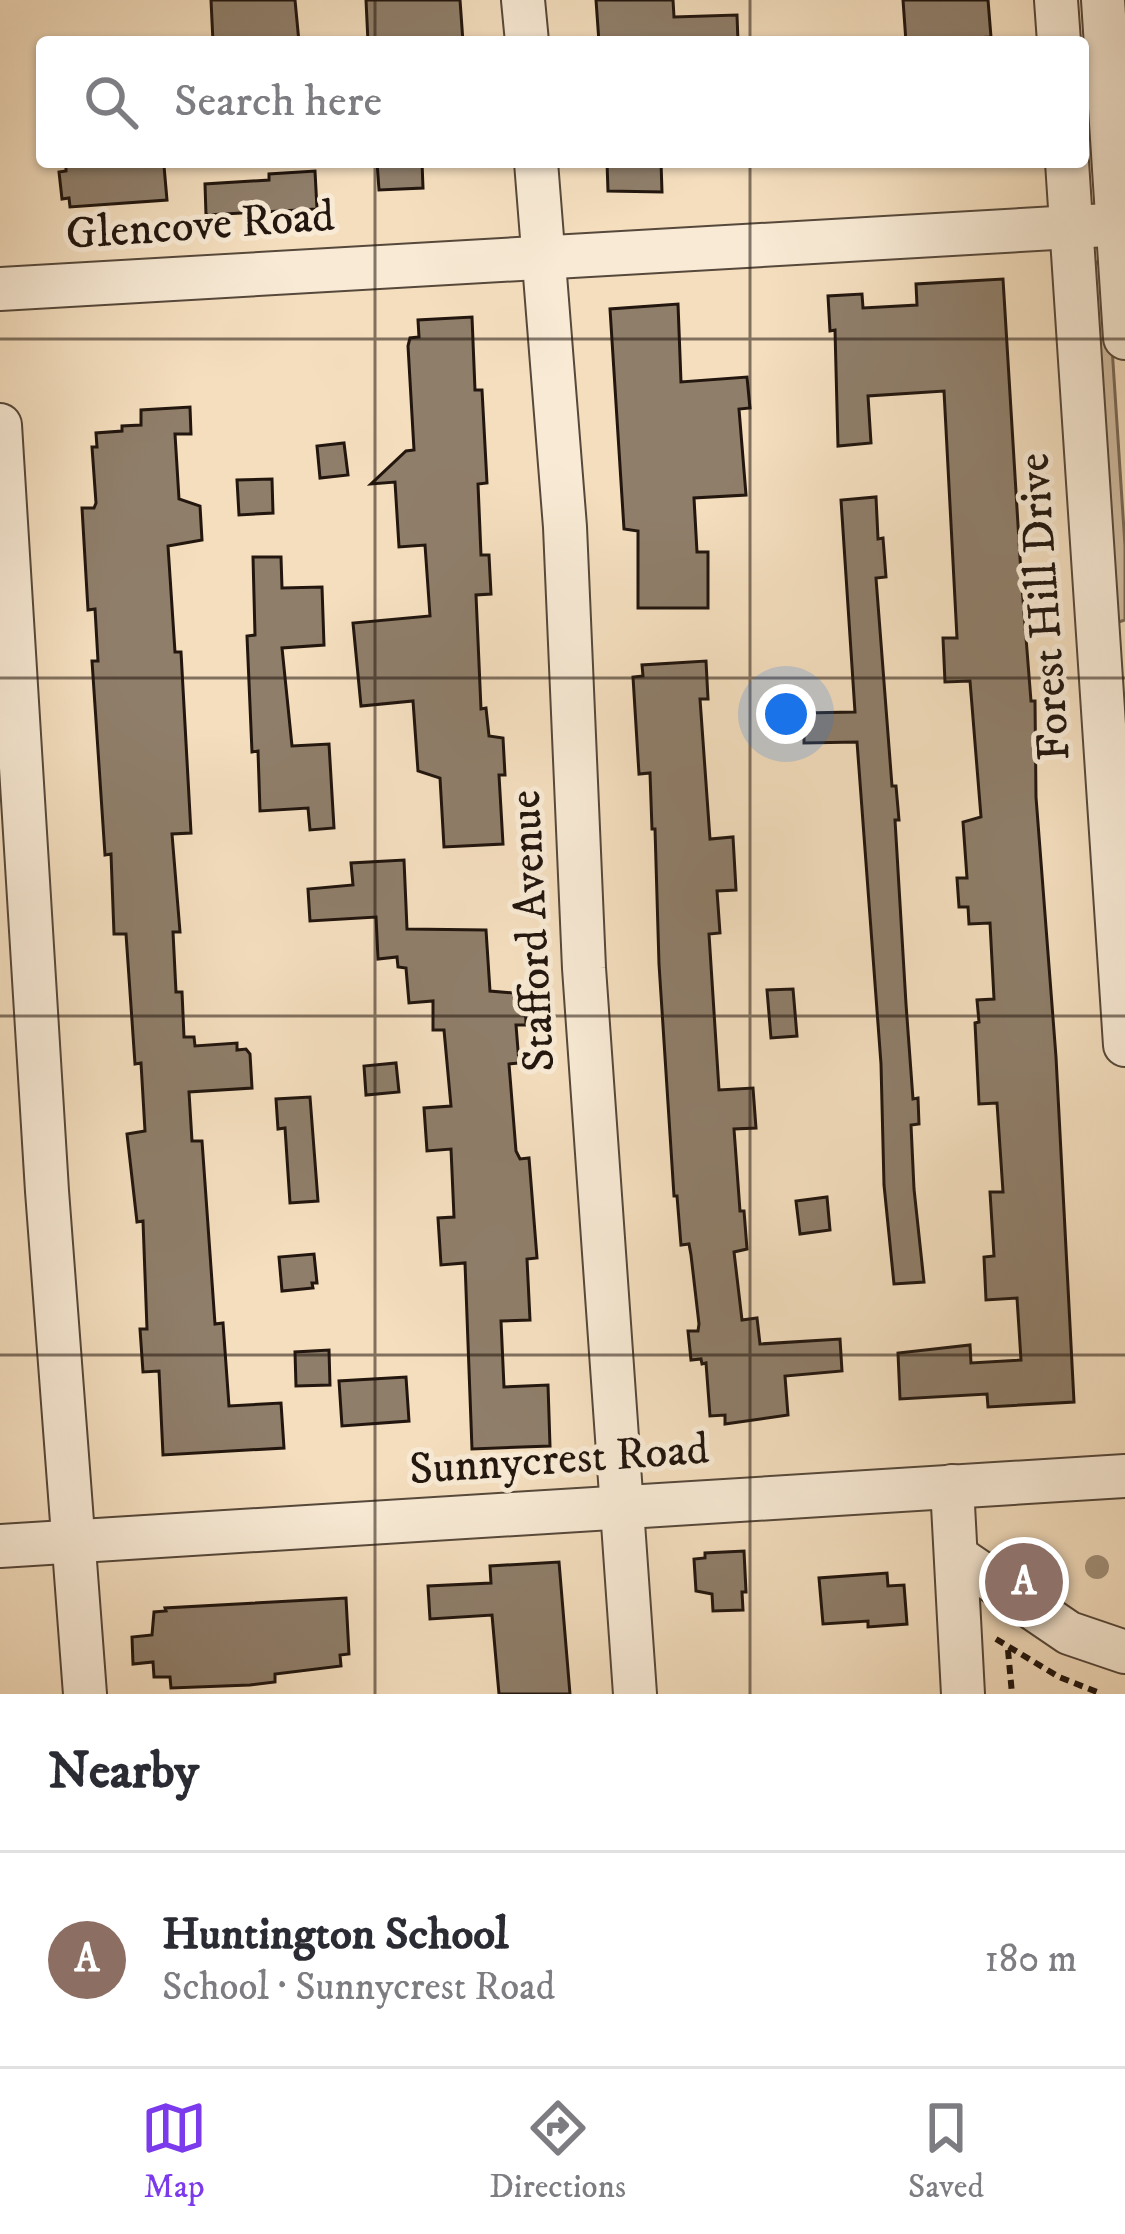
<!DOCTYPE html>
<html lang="en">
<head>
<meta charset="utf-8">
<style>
	body { margin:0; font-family:"IM FELL DW Pica",serif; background:#f7f7f7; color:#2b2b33 }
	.you { position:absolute; left:786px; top:714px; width:42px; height:42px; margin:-30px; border:9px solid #fff; border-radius:50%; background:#1a73e8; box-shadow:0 0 0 18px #1a73e833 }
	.badge { display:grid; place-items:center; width:78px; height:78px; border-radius:50%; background:#7c3aed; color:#fff; font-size:39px; font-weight:700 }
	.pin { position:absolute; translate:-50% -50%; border:6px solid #fff; box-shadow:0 3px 12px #0006 }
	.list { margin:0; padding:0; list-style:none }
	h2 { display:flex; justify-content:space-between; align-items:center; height:156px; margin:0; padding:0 48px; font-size:51px }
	h2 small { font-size:39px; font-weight:400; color:#7c7c81 }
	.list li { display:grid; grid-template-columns:78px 1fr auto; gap:36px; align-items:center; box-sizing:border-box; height:216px; padding:0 48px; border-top:3px solid #e1e1e2 }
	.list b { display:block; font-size:45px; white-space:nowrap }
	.list p { margin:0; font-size:39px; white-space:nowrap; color:#7c7c81 }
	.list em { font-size:39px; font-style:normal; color:#7c7c81 }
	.icon { flex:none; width:66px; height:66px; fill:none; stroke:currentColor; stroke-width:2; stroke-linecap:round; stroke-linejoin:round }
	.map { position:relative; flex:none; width:1125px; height:1694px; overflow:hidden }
	.search { position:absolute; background:#fff; box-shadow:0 3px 9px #0004; left:36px; right:36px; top:36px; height:132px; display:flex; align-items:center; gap:30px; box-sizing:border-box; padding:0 42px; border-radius:12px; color:#7c7c81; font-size:45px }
	.sheet { height:372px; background:#fff }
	nav { display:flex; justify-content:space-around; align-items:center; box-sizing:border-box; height:168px; border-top:3px solid #e1e1e2; background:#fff; font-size:33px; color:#7c7c81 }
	nav a { display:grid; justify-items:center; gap:6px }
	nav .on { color:#7c3aed }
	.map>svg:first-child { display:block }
</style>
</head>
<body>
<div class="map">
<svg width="1125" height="1694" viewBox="0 0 1125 1694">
	<rect width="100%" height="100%" fill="#f4debe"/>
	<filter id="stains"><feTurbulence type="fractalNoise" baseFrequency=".00167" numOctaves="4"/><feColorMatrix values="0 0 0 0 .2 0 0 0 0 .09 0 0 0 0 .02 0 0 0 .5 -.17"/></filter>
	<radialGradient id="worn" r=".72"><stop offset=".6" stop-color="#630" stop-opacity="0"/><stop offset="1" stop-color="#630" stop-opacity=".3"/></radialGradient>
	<path fill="#d0bca0" stroke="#796957" stroke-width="3" d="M1096,262L1107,271L1125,546V620L1119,622L1112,620L1090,265Z"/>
	<g fill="#8f7e6a" stroke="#22160e" stroke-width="3">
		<path d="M211,0H295L299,42H213Z"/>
		<path d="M366,0H460L463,42H368Z"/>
		<path d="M596,0H673L674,17L737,15L738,42H599Z"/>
		<path d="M903,0H988L991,37L906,42Z"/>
		<path d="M85,162H154L155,166H164L167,200L70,207L69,198L62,199L59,172L66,171V163Z"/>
		<path d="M377,162H422L423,188L379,190Z"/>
		<path d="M607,162H661L662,192L608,191Z"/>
		<path d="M315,171L317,209L206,215L205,184L269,180V174Z"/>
		<path d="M1003,279L1021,574L1031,701H1035L1036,797L1056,1057L1074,1402L988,1407L987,1394L900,1399L898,1353L970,1345L971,1363L1021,1360L1017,1298L986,1300L984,1257L994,1256L990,1192H1003L997,1103L979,1104L975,1023L979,1022L977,1000L994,999L990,923L969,924L968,907H959L957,878H967L963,822L981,817L970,681L945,682L943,638H957L944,391L868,396L871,443L838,446L835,330L830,331L828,296L862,294L863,308L917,305L916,284Z"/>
		<path d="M678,304L681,382L747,377L750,408L739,409L746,495L694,498L697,552H708V608H638V531L624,529L610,309Z"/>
		<path d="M472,317L475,390H482L487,483L478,484L481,555H489L491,594L476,595L481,709L486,708L489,736L503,738L505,775H499L503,844L444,847L440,778L418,771L413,701L361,706L353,623L430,616L425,545L399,547L395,482L371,484L406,451L414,450L408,346L410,338L419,337L418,320Z"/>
		<path d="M190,407L191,434H175L179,499L200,506L202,540L168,546L175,652H181L191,833L172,834L180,932H173L176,992H182L184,1037H194L195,1046L237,1043V1050L246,1049L250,1054L252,1088L189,1092L192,1141H202L215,1324L223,1323L229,1406L281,1403L284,1448L163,1455L159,1371L143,1372L140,1329H147L143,1221L137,1222L127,1134L145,1131L141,1063L135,1064L126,934H114L111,854L105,855L92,661H98L95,609L88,610L82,508H94L96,503L92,447H97L96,433L122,431V426L141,425V410Z"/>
		<path d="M344,443L348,475L320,478L317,446Z"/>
		<path d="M272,479L273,513L239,515L237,480Z"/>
		<path d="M876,497L878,539L883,538L886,577L876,578L892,786H896L899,820H895L906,1004L913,1099L918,1098L919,1124L911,1125L914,1189L924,1282L894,1284L884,1185L881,1064L857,742L804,743V713L855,712L841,500Z"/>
		<path d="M253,557H281L282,588L322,587L324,645L282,648L292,746L329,744L334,828L310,830L308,808L260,811L258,751L252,752L247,636L255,635Z"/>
		<path d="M706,661L708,699H700L710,839L733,837L736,890L717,891L720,933L709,934L719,1090L753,1088L756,1128L734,1129L740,1211H744L747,1249L734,1252L742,1320L757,1318L760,1344L840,1339L842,1371L785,1376L788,1415L725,1424V1415L710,1416L706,1363L702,1364L701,1359L691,1360L688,1331H698L699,1324L691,1255L689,1244L681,1245L677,1196H674L659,964L655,829H652L650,773L639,774L633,677L643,676L642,665Z"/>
		<path d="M404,860L407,929L486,930L490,991L525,994L526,1025H516L519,1063L509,1064L516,1151L520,1159L529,1158L537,1258L527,1259L530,1320L501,1321L504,1387L548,1385L550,1446L472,1449L465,1263L441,1265L438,1218L454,1217L451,1149L427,1151L424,1108L451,1106L444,1030H433V1001L409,1003L406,968L398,967L397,957L378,959L376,917L310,921L308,889L353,885L351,863Z"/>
		<path d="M793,989L797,1036L771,1038L767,990Z"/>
		<path d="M396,1063L399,1092L366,1095L364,1066Z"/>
		<path d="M310,1097L318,1201L290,1203L285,1128L278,1129L276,1099Z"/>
		<path d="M827,1197L830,1230L800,1234L796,1201Z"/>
		<path d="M314,1254L317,1283H312L313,1288L282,1291L279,1257Z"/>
		<path d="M329,1350L330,1385L296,1386L295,1352Z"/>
		<path d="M406,1377L409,1421L342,1426L339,1381Z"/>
		<path d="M744,1551L746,1592H742L743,1610L713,1611L712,1594L696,1591L694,1559L705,1558V1553Z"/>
		<path d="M559,1562L570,1694H499L492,1615L430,1619L428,1586L491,1583L490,1566Z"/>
		<path d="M887,1573L888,1586L904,1585L907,1624L868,1627V1621L823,1624L819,1578Z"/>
		<path d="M346,1598L349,1654L340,1655L341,1666L275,1674V1682L250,1685L171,1688L170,1677H154L153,1662L133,1664L132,1637L152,1635L154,1612L166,1611L165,1608Z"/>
	</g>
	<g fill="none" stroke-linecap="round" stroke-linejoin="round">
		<defs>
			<g id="minor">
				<path d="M523,0L527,42"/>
				<path d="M1056,0L1059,42"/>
				<path d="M1103,0L1125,338"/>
				<path d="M536,162L565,527L584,968L635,1694"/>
				<path d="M1067,162L1125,1045"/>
				<path d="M0,289L1125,224"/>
				<path d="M0,425L47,1191L85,1694"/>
				<path d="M952,1486L963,1694"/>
				<path d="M0,1546L1125,1476"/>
				<path d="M956,1556L1069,1633L1125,1652"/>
			</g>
		</defs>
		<use href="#minor" stroke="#56483a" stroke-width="46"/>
		<g stroke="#22160e" stroke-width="6" stroke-dasharray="9 6" stroke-linecap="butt">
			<path d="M996,1639L1059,1677L1102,1694"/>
			<path d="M1008,1650L1012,1694"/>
		</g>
		<use href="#minor" stroke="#f8ead5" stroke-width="42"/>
	</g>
	<circle fill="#a29079" cx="1097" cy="1567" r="12"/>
	<path fill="none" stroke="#22160e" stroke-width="3" stroke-opacity="0.55" d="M375,0V42M750,0V42M375,162V1694M750,162V1694M0,339H1125M0,678H1125M0,1016H1125M0,1355H1125"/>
	<g text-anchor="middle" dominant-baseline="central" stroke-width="10" stroke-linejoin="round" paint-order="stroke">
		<g font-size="45" fill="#22160e" stroke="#f8ead5">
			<text transform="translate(200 226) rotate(-4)">Glencove Road</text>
			<text transform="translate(1045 607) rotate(-94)">Forest Hill Drive</text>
			<text transform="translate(533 931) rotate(-93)">Stafford Avenue</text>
			<text transform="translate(559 1460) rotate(-4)">Sunnycrest Road</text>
		</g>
	</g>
	<rect width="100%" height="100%" filter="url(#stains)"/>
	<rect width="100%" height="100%" fill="url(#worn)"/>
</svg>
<div class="you"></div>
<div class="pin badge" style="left:1024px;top:1582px;background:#8d6e63">A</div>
<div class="search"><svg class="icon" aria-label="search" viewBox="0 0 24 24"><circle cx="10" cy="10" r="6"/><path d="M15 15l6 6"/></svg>Search here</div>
</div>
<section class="sheet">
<h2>Nearby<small></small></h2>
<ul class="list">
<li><span class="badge" style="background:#8d6e63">A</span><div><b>Huntington School</b><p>School · Sunnycrest Road</p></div><em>180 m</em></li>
</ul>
</section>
<nav>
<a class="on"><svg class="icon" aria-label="map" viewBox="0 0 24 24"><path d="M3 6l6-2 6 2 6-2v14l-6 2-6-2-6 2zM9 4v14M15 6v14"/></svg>Map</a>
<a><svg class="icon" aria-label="directions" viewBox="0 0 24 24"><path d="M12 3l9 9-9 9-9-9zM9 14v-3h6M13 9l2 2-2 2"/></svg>Directions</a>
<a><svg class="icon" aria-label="saved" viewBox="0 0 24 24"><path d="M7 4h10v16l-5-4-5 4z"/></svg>Saved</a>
</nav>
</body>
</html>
